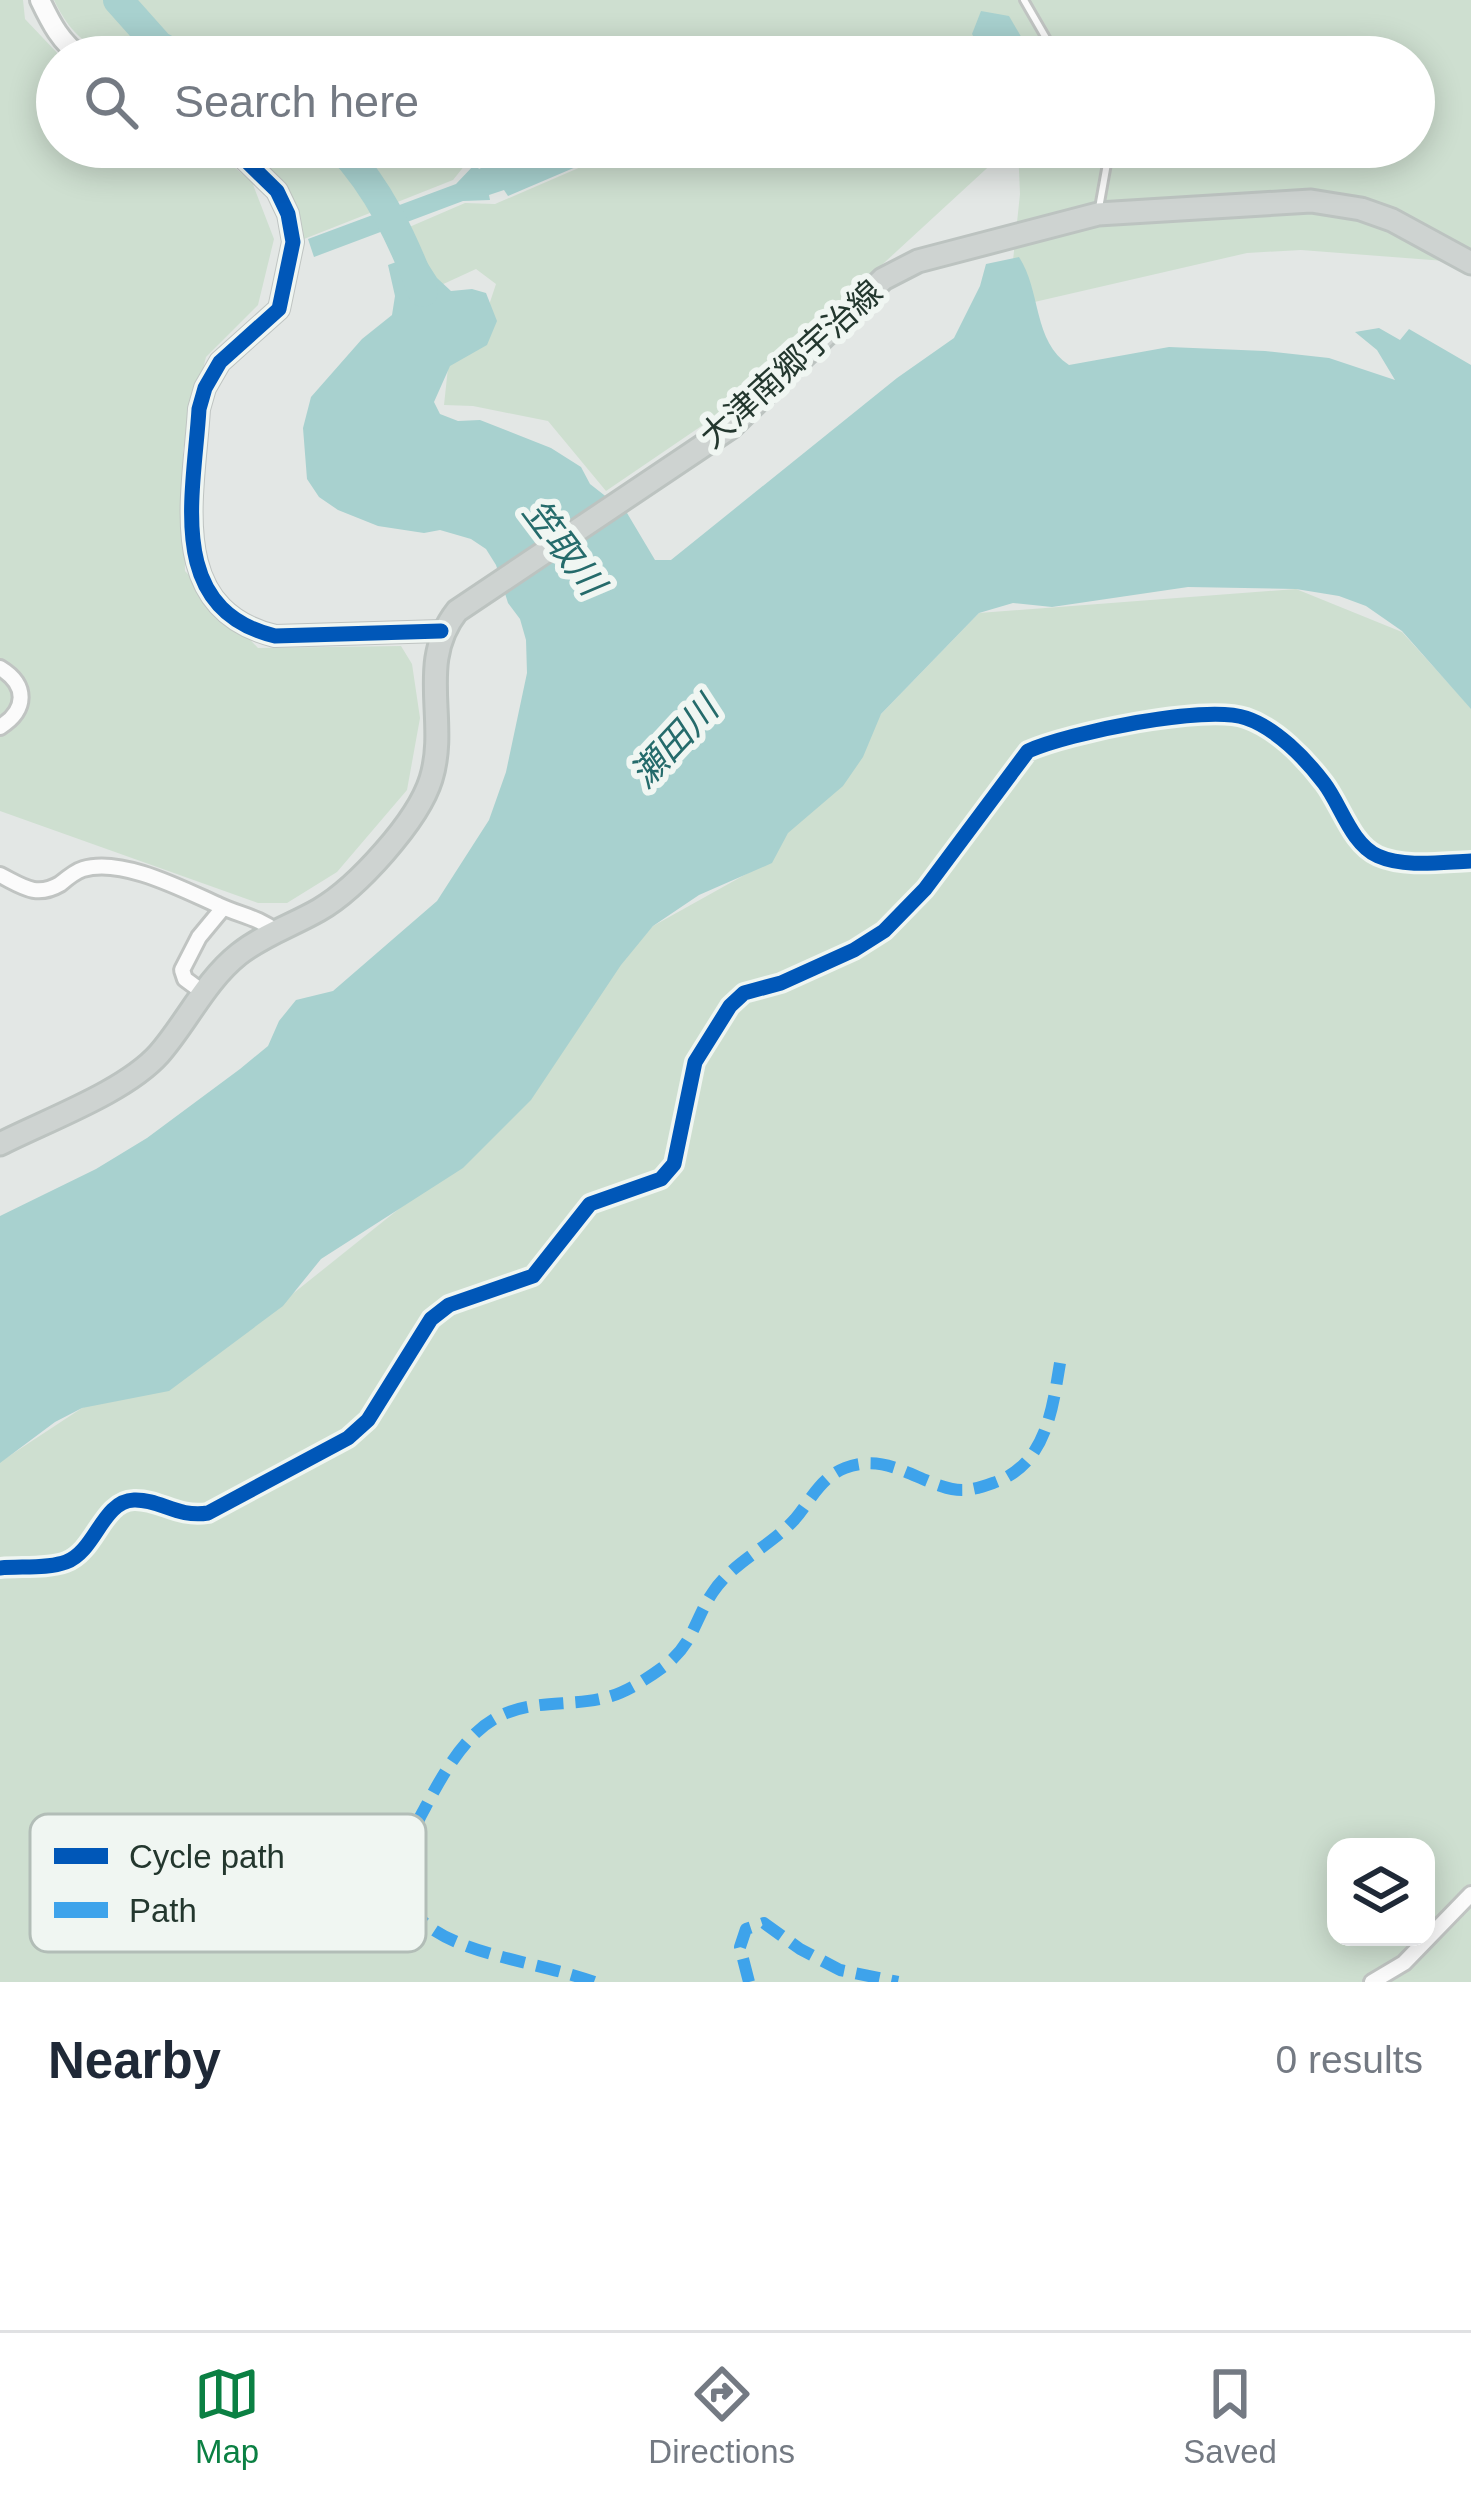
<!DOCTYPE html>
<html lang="en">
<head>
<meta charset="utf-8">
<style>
	body { margin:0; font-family:Helvetica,"Noto Sans JP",sans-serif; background:#f6f6f7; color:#1f2937 }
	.controls { position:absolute; right:36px; bottom:36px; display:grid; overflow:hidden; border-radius:24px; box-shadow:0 6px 30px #0003 }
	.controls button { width:108px; height:108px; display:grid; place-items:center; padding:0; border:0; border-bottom:3px solid #e0e1e3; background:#fff; color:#1f2937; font:60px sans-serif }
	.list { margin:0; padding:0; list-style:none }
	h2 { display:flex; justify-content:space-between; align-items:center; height:156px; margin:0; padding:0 48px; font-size:51px }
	h2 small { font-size:39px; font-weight:400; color:#747a83 }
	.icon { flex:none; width:66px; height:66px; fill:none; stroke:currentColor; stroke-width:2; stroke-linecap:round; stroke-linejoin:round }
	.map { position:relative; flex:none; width:1471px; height:1982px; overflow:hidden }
	.search { position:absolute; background:#fff; box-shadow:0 6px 30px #0003; left:36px; right:36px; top:36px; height:132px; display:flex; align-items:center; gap:30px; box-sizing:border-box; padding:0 42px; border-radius:66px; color:#747a83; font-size:45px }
	.sheet { height:348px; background:#fff }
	nav { display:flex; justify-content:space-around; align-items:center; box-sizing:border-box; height:168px; border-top:3px solid #e0e1e3; background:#fff; font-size:33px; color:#747a83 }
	nav a { display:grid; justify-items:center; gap:6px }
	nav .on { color:#0b8043 }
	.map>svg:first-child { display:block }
</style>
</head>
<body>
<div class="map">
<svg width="1471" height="1982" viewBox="0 0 1471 1982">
	<rect width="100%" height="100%" fill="#e3e7e5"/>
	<g fill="#cedfd0" fill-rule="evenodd">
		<path d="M0,0H23L25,19L61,57H57V147H210L252,182L274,239L258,305L206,357L183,450L185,571L258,648L401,646L412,664L420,718L407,790L337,872L287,903H258L0,811Z"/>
		<path d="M54,0H1471V263L1301,250L1247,253L1008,308L1020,194L1018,147H1414V57H215L199,45L162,33L153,48L168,57C112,57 80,55 54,0Z"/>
		<path d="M246,147H319L367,195L375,211L304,239L284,182Z"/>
		<path d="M366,147H513L465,165L453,180L395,203Z"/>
		<path d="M594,147H1010L722,412L606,491L548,421L473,406L444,405L450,349L485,317L496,284L476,269L439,286L407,228L465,203L495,204L597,160Z"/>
		<path d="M1296,589L1402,632L1471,708V1982H0V1462L82,1408L220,1352L405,1204L653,926L757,868L881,714L979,613ZM1336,1847H1426V1937H1336Z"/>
	</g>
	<g fill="#a8d1cf">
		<path d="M981,11L1009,16L1033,57H985L972,34Z"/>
		<path d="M516,147H593L597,158L508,196L504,190L489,195L490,200L463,201L314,257L308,239L456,184L475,164L479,169L489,164L487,159Z"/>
		<path d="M421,253L437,278L451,291L472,289L486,293L497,321L487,345L450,366L434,402L440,414L458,421L480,420L551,448L581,467L590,484L627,513L655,560H671L897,378L954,338L980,286L986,264L1019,257C1041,290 1033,342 1069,365L1169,347L1265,351L1329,358L1395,380L1377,350L1355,332L1379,328L1400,340L1409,329L1471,365V709L1402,631L1366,606L1339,596L1296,589L1188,587L1052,607L1013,603L979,613L881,714L863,757L843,786L788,833L772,863L699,895L653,926L621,965L531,1100L463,1168L321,1259L283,1306L169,1391L82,1408L55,1422L0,1463V1216L96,1169L147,1138L240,1069L268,1046L279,1021L296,1000L333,991L437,901L489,820L506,772L527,673L526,640L520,619L508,603L496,565L486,549L471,539L440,530L424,533L378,526L338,510L319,497L307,479L303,428L311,397L362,339L392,315L395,296L388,265Z"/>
	</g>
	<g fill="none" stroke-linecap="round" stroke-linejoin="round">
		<g stroke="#a8d1cf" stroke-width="30">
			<path d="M118,0L159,46L179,57"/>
			<path d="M340,147C379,188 403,240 423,292"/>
		</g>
		<defs>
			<g id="lane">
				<path d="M1024,0L1057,57"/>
				<path d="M1099,208L1110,147"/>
			</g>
			<g id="street">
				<path d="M0,668C28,685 27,710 0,727"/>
				<path d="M0,875C22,886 36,898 60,884C66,879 76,871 83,869C122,857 184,890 218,905C239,915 258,917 277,932"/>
				<path d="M204,993L185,979L182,970L199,937L223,908"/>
				<path d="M0,1568C21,1566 47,1569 66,1562C96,1551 102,1501 134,1500C160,1499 177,1518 208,1513L348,1438L368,1420L431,1319L449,1305L533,1276L590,1204L661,1179L674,1164L695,1062L730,1006L744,993L781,983L854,950L884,931L925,889L1028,751C1068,733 1206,704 1246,718C1276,728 1305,758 1324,783C1341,805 1351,844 1378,856C1405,868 1443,862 1471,861"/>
				<path d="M1372,1982L1404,1963L1471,1894"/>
			</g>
			<g id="secondary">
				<path d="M40,0C51,23 61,43 82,57"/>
				<path d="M232,147L277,191L288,214L293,242L279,309L220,362L205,388L199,409C194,494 164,609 275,636L441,631"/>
			</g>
			<path id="primary" d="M0,1144C47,1120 125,1092 159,1054C187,1022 205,981 239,954C263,935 293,925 319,910C357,888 418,821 431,779C449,721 416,663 457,611L731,427L883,279L918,261L1098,214L1311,201L1361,209L1392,220L1471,263"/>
		</defs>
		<use href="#lane" stroke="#c0c4c2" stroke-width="12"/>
		<use href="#street" stroke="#c0c4c2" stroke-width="20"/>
		<use href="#secondary" stroke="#bfc4c2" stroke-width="24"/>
		<use href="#primary" stroke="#bcc3c0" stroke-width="27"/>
		<use href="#lane" stroke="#fbfbfb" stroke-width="6"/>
		<use href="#street" stroke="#fbfbfb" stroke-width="14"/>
		<use href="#secondary" stroke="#fbfbfb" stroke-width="18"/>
		<use href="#primary" stroke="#ced3d1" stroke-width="21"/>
		<g stroke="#3ea3eb" stroke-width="12" stroke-dasharray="24 12" stroke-linecap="butt">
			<path d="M594,1982C500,1948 344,1952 426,1806C443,1774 466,1732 500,1716C533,1699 573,1707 608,1697C627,1692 648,1678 663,1667C694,1644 694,1620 713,1592C733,1562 771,1546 795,1519C811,1500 820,1478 845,1468C882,1454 908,1475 941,1486C961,1493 973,1490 993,1483C1046,1465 1052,1411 1060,1363"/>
			<path d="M749,1982L740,1947L746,1929L764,1923L800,1949L840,1970L898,1982"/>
		</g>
		<defs>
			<g id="cycleway">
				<path d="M232,147L277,191L288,214L293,242L279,309L220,362L205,388L199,409C194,494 164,609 275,636L441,631"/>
				<path d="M0,1568C21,1566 47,1569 66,1562C96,1551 102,1501 134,1500C160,1499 177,1518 208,1513L348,1438L368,1420L431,1319L449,1305L533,1276L590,1204L661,1179L674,1164L695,1062L730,1006L744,993L781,983L854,950L884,931L925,889L1028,751C1068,733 1206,704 1246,718C1276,728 1305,758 1324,783C1341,805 1351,844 1378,856C1405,868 1443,862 1471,861"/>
			</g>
		</defs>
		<use href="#cycleway" stroke="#f0f6f2" stroke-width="22"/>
		<use href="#cycleway" stroke="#0057b8" stroke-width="15"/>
	</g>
	<g text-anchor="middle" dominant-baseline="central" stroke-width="12" stroke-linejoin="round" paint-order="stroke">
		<g font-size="33" fill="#23372e" stroke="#f0f6f2">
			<text transform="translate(791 364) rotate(-42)">大津南郷宇治線</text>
		</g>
		<g font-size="36" font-style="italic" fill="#256b6b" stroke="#f0f6f2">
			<text transform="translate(564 547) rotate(53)">笠取川</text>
			<text transform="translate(674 742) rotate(-47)">瀬田川</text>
		</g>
	</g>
	<rect x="30" y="1814" width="396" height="138" rx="18" fill="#f0f6f2" stroke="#b2bdb7" stroke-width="3"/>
	<rect x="54" y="1848" width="54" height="16" fill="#0057b8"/>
	<rect x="54" y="1902" width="54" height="16" fill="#3ea3eb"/>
	<g font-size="33" fill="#23372e">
		<text x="129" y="1868">Cycle path</text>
		<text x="129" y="1922">Path</text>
	</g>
</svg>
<div class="controls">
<button><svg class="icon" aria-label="layers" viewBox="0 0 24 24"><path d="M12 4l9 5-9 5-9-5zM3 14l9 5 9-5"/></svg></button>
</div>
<div class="search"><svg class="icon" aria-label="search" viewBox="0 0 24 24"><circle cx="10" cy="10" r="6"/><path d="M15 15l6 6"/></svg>Search here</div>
</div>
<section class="sheet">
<h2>Nearby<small>0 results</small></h2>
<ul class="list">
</ul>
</section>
<nav>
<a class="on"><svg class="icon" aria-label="map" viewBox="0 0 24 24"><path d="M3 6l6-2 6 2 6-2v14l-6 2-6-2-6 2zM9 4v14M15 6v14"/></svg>Map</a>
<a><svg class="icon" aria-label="directions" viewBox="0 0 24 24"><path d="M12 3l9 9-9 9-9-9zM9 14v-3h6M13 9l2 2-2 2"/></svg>Directions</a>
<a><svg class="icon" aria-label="saved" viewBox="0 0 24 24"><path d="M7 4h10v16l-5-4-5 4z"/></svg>Saved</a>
</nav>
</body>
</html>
